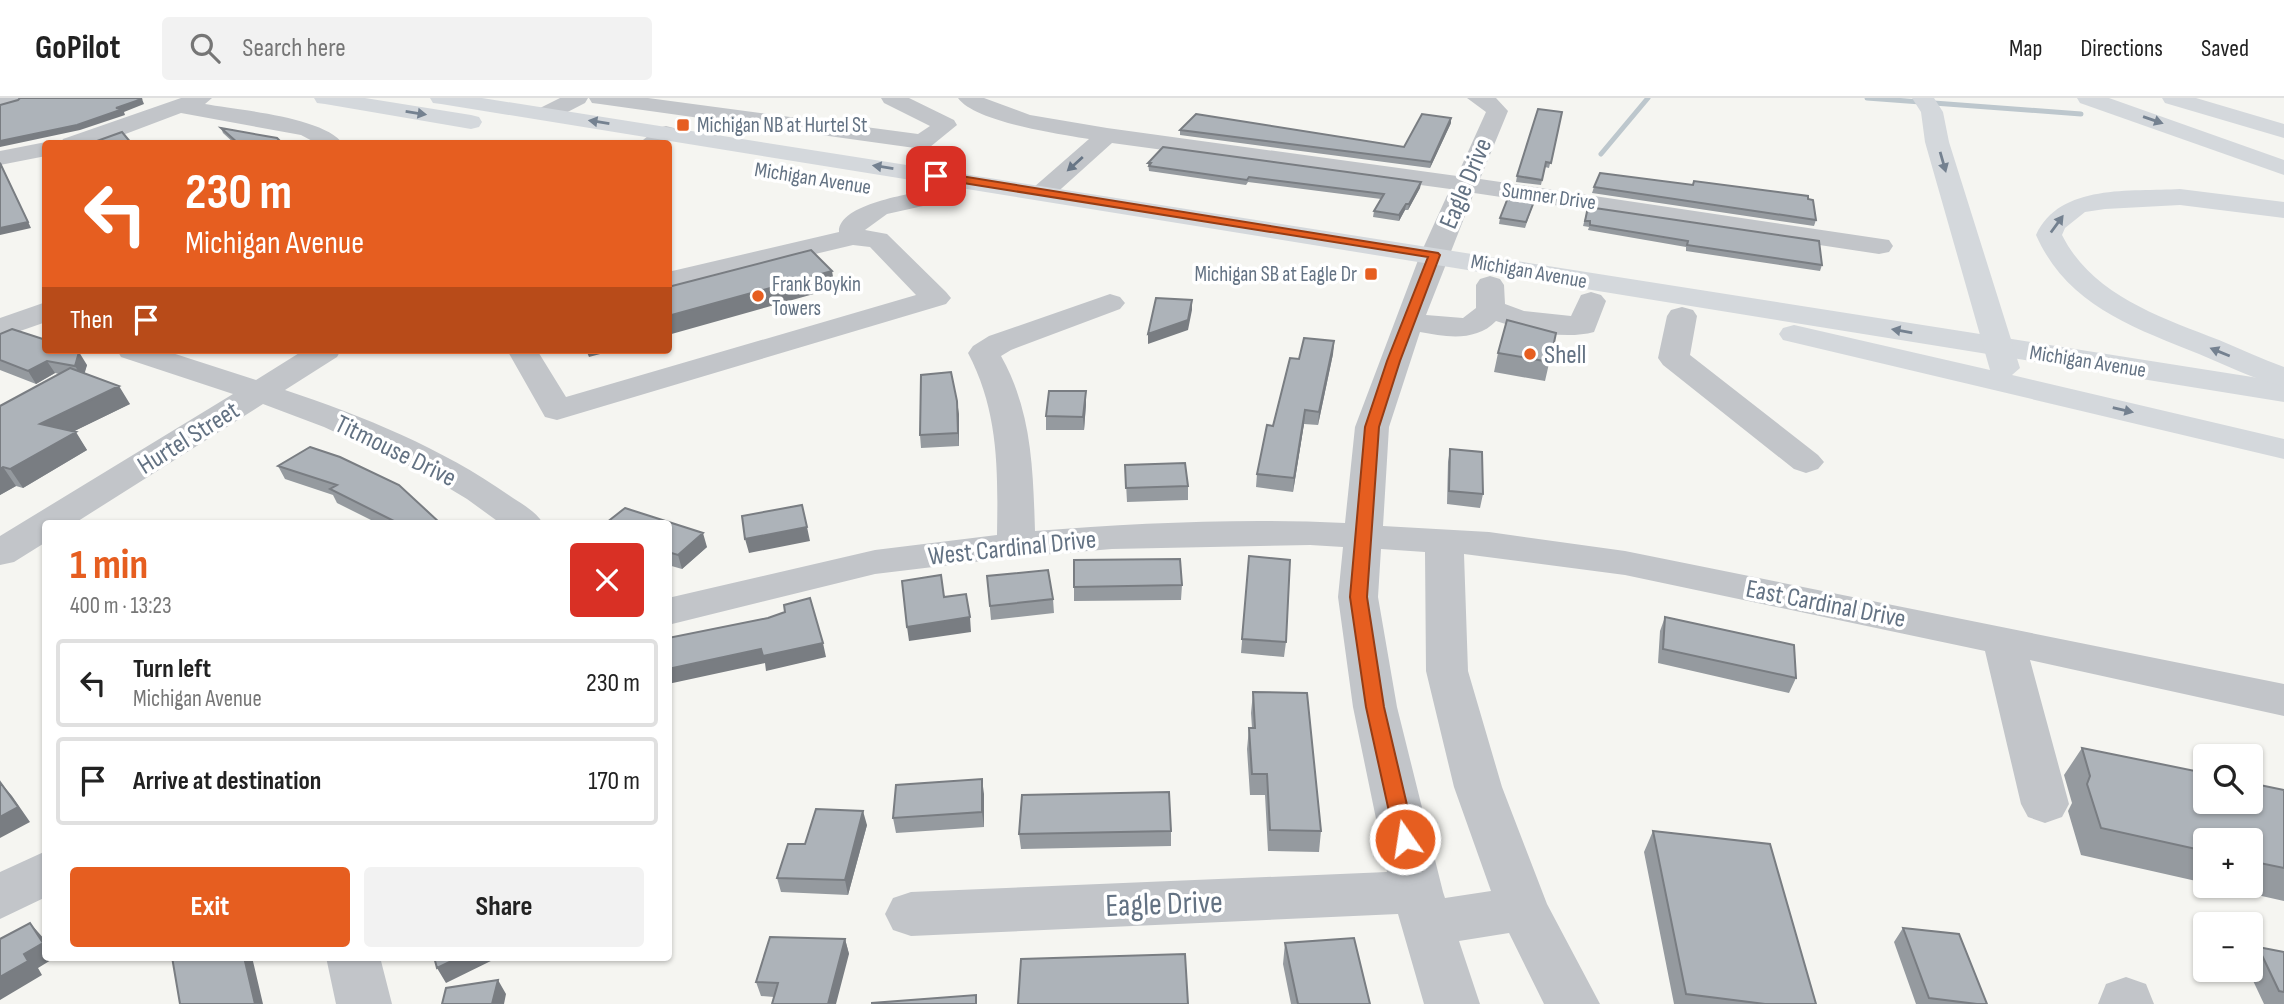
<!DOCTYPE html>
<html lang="en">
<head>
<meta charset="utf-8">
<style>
  :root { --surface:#fff; --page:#f2f2f2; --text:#222; --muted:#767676; --line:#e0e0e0; --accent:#e65e20 }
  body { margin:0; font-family:"Sofia Sans Condensed",sans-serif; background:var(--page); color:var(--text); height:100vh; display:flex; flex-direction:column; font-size:26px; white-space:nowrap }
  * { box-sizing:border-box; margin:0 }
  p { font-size:23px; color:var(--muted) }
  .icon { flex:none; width:38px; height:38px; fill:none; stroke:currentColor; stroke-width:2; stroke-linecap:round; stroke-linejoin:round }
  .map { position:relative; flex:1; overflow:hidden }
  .sheet { position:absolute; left:42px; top:422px; width:630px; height:441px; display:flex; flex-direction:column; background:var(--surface); border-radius:7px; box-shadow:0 2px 5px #0004 }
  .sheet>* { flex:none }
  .top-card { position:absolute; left:42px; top:42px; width:630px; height:214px; border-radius:7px; box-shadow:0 2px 5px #0004; background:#e65e20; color:#fff; overflow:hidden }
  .tools { position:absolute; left:2193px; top:646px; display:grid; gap:14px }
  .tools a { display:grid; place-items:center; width:70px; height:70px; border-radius:7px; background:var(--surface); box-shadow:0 2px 5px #0004; font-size:35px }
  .pin { position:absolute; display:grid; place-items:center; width:60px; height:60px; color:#fff; margin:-30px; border-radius:14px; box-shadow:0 4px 10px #0006 }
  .me { position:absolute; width:77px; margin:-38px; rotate:347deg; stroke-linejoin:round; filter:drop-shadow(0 0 5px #0008) }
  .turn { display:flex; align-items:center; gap:24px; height:147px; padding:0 28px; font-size:32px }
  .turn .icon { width:91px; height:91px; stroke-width:2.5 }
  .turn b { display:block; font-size:49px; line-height:60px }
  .then { display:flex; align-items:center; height:66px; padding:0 28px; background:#0003; gap:14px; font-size:26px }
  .round { display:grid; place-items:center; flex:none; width:74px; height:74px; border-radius:7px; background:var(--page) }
  .headline { display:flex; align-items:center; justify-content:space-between; height:119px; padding:0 28px }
  h1 { font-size:42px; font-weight:700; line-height:52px; color:var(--accent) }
  .action { display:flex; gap:14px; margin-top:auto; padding:14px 28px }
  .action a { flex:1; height:80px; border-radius:7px; background:var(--accent); color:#fff; font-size:28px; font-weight:700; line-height:80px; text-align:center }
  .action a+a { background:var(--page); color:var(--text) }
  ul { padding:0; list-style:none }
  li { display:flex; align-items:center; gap:21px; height:88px; margin:0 14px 10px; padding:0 14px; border:4px solid var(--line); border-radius:7px }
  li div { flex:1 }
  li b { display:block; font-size:26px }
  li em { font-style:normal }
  header { display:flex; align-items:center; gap:42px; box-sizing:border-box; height:98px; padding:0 35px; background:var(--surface); border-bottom:2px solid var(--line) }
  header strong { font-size:33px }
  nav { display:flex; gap:38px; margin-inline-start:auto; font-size:24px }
  .search { width:490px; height:63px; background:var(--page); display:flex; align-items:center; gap:18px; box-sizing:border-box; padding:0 24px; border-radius:7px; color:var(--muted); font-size:26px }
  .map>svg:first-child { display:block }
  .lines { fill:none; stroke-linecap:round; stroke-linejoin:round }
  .stream { stroke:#bdc7cd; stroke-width:5 }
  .minor { fill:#c2c5c9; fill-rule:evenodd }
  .major { fill:#d4d8dc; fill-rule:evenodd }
  .highway { fill:#d4d8dc; fill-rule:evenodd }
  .wall { fill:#959a9f }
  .shaded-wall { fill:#797d82 }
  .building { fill:#adb3b9; stroke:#797d82; stroke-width:2 }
  .oneway { fill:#748190 }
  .oneway2 { fill:#687686 }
  .route { fill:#e65e20; stroke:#963d15; stroke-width:2 }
  .poi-dot { fill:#e65e20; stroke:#fff; stroke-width:2.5 }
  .labels { text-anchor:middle; stroke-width:7; stroke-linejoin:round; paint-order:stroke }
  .far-poi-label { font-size:21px; fill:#637283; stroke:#fff; text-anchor:start }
  .far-street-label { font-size:21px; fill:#637283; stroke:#fff }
  .street-label { font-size:26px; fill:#637283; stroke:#fff }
  .poi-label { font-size:26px; fill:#637283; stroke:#fff; text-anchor:start }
  .near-street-label { font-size:32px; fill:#637283; stroke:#fff }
</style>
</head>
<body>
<header>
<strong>GoPilot</strong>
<div class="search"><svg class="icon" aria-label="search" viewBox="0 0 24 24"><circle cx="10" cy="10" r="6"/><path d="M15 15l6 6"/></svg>Search here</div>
<nav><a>Map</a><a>Directions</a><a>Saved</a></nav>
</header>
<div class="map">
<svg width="2284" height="906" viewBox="0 0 2284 906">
  <rect width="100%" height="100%" fill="#f5f5f1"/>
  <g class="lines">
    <path class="stream" d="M1867,0L2081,16
      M1601,56L1648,0"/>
    <path class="minor" d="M0,0H23L20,5L0,11Z
      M181,0H212L205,6C238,12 325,19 343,46H318L301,37L181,15L99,46H60L63,41Z
      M560,0H588L585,5L554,21H538L535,16L538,11Z
      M589,0H648L918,36L930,28L884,5L881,0H909L954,22L957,27L930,49L922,51L600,6L592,5Z
      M958,0H984L1030,17L1107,30L1457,78L1486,14L1467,0H1496L1508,13L1480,81L1889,142L1893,148L1889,154L1879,156L1474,95L1426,217L1463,220L1476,210V187L1480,181L1490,178L1500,181L1504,187L1505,206L1524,213L1571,218L1581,197L1591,194L1601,197L1606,203L1594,234C1564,242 1525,233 1496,223C1476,244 1446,239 1420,234L1389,329L1383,428L1489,434L1625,453L2284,586V618L2030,562L2069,706L2062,719L2045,725L2028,719L2021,706L1985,553L1625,477L1464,456L1468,573L1502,689L1547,806L1600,906H1544L1509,835L1459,843L1480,906H1424L1398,816L911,838L893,832L885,816L893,800L911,794L1387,774L1353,609L1338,499L1343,449L1310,447L1112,451L1016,459L875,476L668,527V500L875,452L997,437C998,373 999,314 968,255L973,248L989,238L1110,196L1120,199L1125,205L1120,211L1011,252L1001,258C1032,313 1033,371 1035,433C1137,425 1243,420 1345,425L1355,329L1420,157L1450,91L1112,45L1052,99L1043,102L1034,99L1030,94L1034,89L1089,41C1059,36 975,24 958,0ZM1381,451L1425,454L1426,573L1454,689L1491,793L1445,800L1443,794L1397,609L1378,499Z
      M666,28L674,30L677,35L665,46H638L658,30Z
      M46,44L52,46H46V58L0,67V53Z
      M932,91L941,94L945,99L941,104L887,116L865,132L887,136L946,194L951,200L946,206L557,322L545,319L507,252H537L566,299L916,197L870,149L853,147L668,191V174L839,134C838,106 911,96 932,91Z
      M46,204V224L0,240V220Z
      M1682,209L1693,212L1697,218L1690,257L1818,357L1824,364L1818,371L1806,375L1794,371L1663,267L1658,260L1667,218L1671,212Z
      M117,252H163L256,282L304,252H341L337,259L285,292C363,318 442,350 510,398C522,406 535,413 543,425H500L467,401L422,374L324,329L263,306L75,425H46V444L14,464L0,467V438L233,296L121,259Z
      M46,753V799L0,821V774Z
      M326,859H380L392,906H336Z
      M2126,879L2146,886L2154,906H2098L2106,886Z"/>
    <path class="major" d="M314,0H365L471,17L479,19L482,24L479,29L471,31L325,6L317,5Z
      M430,0H482L2284,284V304L441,6L433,5Z"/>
    <path class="highway" d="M1912,0H1934L1943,14L1949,44L2020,270L2012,277L2284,341V361L1783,242L1779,236L1783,230L1794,227L1990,272L1925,44L1921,14Z
      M2077,0H2109L2284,62V77L2080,5Z
      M2162,0H2196L2284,26V40L2165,5Z
      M2180,91L2284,104V120L2180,107L2105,111L2085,114L2065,130L2062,137C2092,197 2160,219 2219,242C2241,251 2262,261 2284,269V289C2254,281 2227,268 2199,256C2132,229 2067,207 2036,137C2060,85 2131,94 2180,91Z"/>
  </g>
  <path class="wall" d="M1562,14L1549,70L1545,69L1541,87L1516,84L1517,78Z
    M1451,25L1430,70L1180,37V32L1404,49Z
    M221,30L283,46H235L223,35Z
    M1148,65L1421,84L1420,90L1408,112H1405L1399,123L1373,119L1374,113L1381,101L1248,84L1246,87L1149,73Z
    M1694,83L1816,122L1814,128L1592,95L1594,89L1693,87Z
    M1535,101L1525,130L1499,126L1500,120Z
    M1588,109L1822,167L1820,173L1686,153V149L1588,132L1589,129L1583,128Z
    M1556,235L1545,283L1494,274L1498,255Z
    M0,236L87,267L84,275L130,306L74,333L87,352L23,390L16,388L0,397V308L59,276L55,275L36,286L0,272Z
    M1334,243L1333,256L1318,327L1304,326L1293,394L1256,389L1257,376L1273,328L1299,261Z
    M1086,306L1084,332H1046V318Z
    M959,316V348L921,350L920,337Z
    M310,349L440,425H377L337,405L333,397L285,381L278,368Z
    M1450,351L1483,396L1480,410L1447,406L1448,364Z
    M1125,367L1188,388V402L1127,404Z
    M668,425L707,449L682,471L668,467Z
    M1249,458L1286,544L1284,559L1241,555Z
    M987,478L1053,501L1054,515L991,522Z
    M1182,487L1181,502L1074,503V489Z
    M1665,519L1796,580L1789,595L1658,565L1660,533Z
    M1253,594L1321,733L1319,754L1268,753L1265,697H1250L1247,651L1249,630H1252L1251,615Z
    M2082,650L2284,692V803L2217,788H2250V742H2205V785L2081,757L2068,713L2072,705L2064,677Z
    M984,696V729L896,735L893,720Z
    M867,727L848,797L781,794L777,780L805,746Z
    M1171,733V748L1021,751L1019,736Z
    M1653,733L1816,906H1674L1644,754Z
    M1903,830L1987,906H1916L1894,844Z
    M845,841L849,856L774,899L761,898L756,884Z
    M1285,845L1370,906H1291L1283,866Z
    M2258,849L2284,854V906H2264L2248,872H2250V857Z"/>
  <path class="shaded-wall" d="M142,1L144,6L124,14L125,17L80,32L0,49V43L116,10Z
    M1451,20V25L1430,70L1431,64Z
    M0,64L31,130L0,137Z
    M1421,84L1420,90L1408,112L1409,106Z
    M1406,106L1405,112L1399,123V117Z
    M832,173L835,190L668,237V218Z
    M1192,202V212L1188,232L1148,246V236Z
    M1334,243L1333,256L1318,327L1319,314Z
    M586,252H615L589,259Z
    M79,254L87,267L83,281L75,268Z
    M47,263L55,275L36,286L28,273Z
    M119,288L130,306L52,344L40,326Z
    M1086,293V306L1084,332L1083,319Z
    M957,303L959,316V348L958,335Z
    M1305,312L1304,326L1293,394L1294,380Z
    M76,334L87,352L23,390L10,371Z
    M3,369L16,388L0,397V371Z
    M807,429L810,443L749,455L745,441Z
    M703,435L707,449L682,471L678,457Z
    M970,519L971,534L909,543L907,529Z
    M823,545L826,559L766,573L765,565L668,586V571L761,551Z
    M982,681L984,696V729L982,714Z
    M0,684L12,698L30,724L0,740Z
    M863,713L867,727L848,797L845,782Z
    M30,825L46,843V859H56L38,870L42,877L0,902V879L24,856Z
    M845,841L849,856L836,906H828Z
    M244,859H252L263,906H255Z
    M460,859H499L446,885L437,870Z
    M498,882L506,896L504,906H492Z"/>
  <path class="building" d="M20,0H136L142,1L116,10L123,11L77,27L0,43V7L18,2Z
    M1538,11L1562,14L1551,65L1546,64L1542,82L1517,78Z
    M1196,16L1404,49L1422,16L1451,20L1431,64L1180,32Z
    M221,30L277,40L283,46H239Z
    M122,34L132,46H86L85,43H97Z
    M1163,49L1421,84L1409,106H1406L1399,117L1374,113L1384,96L1249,79L1247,82L1149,68L1151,65H1148Z
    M0,65L28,124L0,130Z
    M1600,75L1693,87L1694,83L1808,98V101L1813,102L1816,122L1594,89Z
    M1509,97L1535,101L1526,124L1500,120Z
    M1588,109L1819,143L1822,167L1687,147L1688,143L1590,127V123H1585Z
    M811,152L832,173L668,218V189Z
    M1156,200L1192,202L1188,222L1148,236Z
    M1507,222L1556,235L1550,264L1498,255Z
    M12,231L46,242V252H73L79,254L75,268L47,263L28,273L0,262V236Z
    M1304,240L1334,243L1319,314L1305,312L1294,380L1257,376L1267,327L1273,328L1290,260L1299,261Z
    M70,270L119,288L40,326L76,334L10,371L3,369L0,371V308Z
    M951,274L957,303L958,335L920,337L921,277Z
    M1049,293H1086L1083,319L1046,318Z
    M310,349L340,359L399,387L440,425H390L394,423L330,391L337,387L278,368Z
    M1450,351L1482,354L1483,396L1449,393Z
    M1185,365L1188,388L1126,390L1125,367Z
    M802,407L807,429L745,441L742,418Z
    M625,410L703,435L678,457L668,454V425H606Z
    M1249,458L1290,462L1286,544L1242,541Z
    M1180,461L1182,487L1074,489V462Z
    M1048,472L1053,501L990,508L987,478Z
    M941,477L944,499L966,496L970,519L907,529L902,483Z
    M810,500L823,545L763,558L761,551L668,571V540L768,520L785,514L784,507Z
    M1665,519L1794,547L1796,580L1663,551Z
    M1253,594L1307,595L1321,733L1270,732L1267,676H1252L1249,630H1255Z
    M2082,650L2205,675V704H2250V685L2284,692V770L2250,763V742H2205V753L2101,730L2087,686L2090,678Z
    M982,681V714L893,720L896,687Z
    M0,684L18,709L0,719Z
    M1169,694L1171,733L1019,736L1022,697Z
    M816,711L863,713L845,782L777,780L788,746H805Z
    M1653,733L1770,746L1816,906H1765L1686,896Z
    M30,825L43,845L24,856L28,863L0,879V841Z
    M1903,830L1959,836L1987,906H1977L1929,900Z
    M770,839L845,841L828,906H772L778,885L756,884Z
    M1354,840L1370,906H1298L1285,845Z
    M2258,849L2284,854V894L2279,893Z
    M1185,856L1188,906H1018L1021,861Z
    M172,859H244L255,906H180Z
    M434,859H460L437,870Z
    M498,882L492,906H442L446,890Z
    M976,897V906H872V905Z"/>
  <defs><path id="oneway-solid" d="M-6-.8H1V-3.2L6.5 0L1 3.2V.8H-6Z" transform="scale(1.75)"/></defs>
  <g class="oneway">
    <use href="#oneway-solid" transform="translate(416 15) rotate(9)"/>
    <use href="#oneway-solid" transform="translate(2153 22) rotate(19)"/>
    <use href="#oneway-solid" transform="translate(599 24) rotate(-171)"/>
    <use href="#oneway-solid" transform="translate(1943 64) rotate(74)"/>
    <use href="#oneway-solid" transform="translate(883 69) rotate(-171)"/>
    <use href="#oneway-solid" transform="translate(2057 126) rotate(-54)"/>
    <use href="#oneway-solid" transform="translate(1902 233) rotate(-170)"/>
    <use href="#oneway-solid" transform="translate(2220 254) rotate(-158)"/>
    <use href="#oneway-solid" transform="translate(2123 312) rotate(13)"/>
  </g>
  <use class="oneway2" href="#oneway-solid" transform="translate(1075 66) rotate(138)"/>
  <path class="route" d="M936,74L1438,155L1440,157L1400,263L1379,329L1367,499L1384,609L1415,741L1412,747L1405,749L1398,747L1395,741L1366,609L1350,499L1365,329L1387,263L1428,159L932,80L930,78Z"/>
  <g class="poi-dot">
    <rect x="676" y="20" width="14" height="14" rx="3.5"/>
    <rect x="1364" y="169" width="14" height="14" rx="3.5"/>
    <circle cx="758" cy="198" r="7"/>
    <circle cx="1530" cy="256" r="7"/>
  </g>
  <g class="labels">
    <g class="far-poi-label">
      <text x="697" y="34">Michigan NB at Hurtel St</text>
      <text x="1357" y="183" text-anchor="end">Michigan SB at Eagle Dr</text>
      <text x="772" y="193">Frank Boykin<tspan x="772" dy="24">Towers</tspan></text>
    </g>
    <g class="far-street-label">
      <text transform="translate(813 80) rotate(9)" y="7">Michigan Avenue</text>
      <text transform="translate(1549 98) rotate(8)" y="7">Sumner Drive</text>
      <text transform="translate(1529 173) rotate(10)" y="7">Michigan Avenue</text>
      <text transform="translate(2088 263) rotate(9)" y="7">Michigan Avenue</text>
    </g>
    <g class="street-label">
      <text transform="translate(1465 85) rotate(-67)" y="9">Eagle Drive</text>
      <text transform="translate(188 339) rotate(-32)" y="9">Hurtel Street</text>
      <text transform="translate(396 352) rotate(26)" y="9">Titmouse Drive</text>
      <text transform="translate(1012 449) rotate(-6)" y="9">West Cardinal Drive</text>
      <text transform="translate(1826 505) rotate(11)" y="9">East Cardinal Drive</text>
    </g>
    <g class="poi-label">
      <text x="1544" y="265">Shell</text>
    </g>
    <g class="near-street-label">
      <text transform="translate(1164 805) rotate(-2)" y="11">Eagle Drive</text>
    </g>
  </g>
</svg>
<div class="tools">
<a><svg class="icon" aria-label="search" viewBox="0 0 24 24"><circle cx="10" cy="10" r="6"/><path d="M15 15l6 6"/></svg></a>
<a>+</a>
<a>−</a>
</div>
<div class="pin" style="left:936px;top:78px;background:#d93025"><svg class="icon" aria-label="arrive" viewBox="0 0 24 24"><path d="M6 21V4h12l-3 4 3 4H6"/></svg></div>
<svg class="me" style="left:1405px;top:741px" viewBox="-20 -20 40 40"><circle r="17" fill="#e65e20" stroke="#fff" stroke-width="3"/><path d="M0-11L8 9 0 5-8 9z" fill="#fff"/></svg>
<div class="top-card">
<div class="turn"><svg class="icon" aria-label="left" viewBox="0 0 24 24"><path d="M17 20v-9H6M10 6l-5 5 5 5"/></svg><div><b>230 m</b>Michigan Avenue</div></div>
<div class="then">Then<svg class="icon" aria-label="arrive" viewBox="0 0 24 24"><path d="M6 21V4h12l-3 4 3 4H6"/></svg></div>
</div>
<section class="sheet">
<div class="headline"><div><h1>1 min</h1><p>400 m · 13:23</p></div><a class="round" style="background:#d93025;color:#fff"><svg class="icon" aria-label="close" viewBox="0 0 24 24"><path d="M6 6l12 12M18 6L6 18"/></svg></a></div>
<ul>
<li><svg class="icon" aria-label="left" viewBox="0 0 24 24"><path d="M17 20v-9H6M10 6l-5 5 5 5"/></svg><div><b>Turn left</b><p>Michigan Avenue</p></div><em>230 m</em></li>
<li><svg class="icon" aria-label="arrive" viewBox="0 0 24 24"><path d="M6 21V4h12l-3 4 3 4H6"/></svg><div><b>Arrive at destination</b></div><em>170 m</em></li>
</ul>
<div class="action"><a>Exit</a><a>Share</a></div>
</section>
</div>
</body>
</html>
